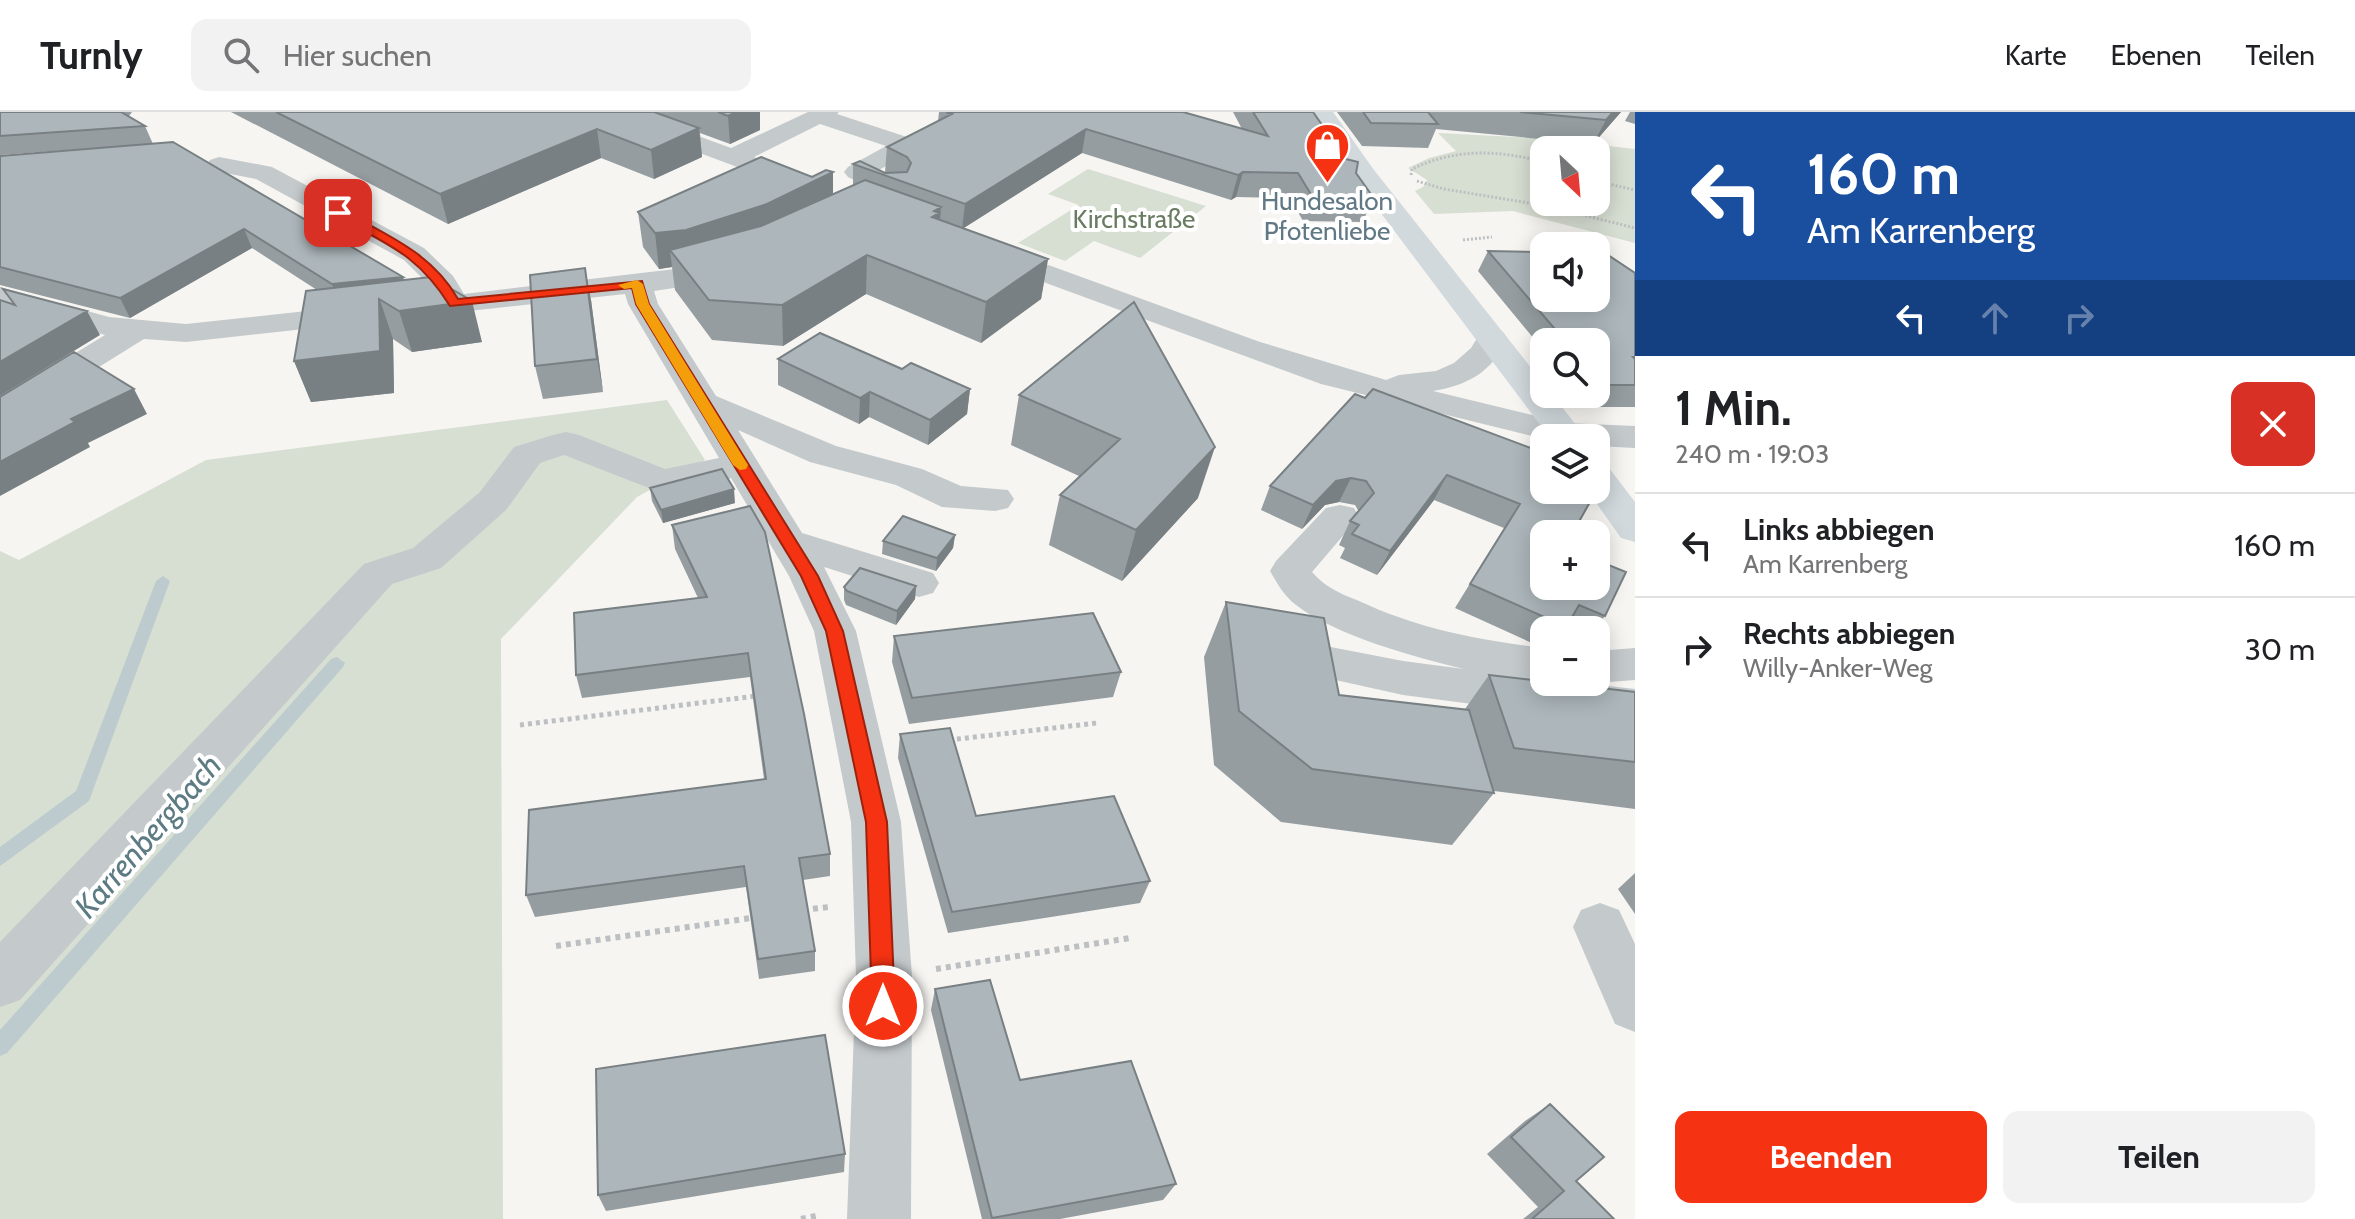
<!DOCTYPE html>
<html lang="de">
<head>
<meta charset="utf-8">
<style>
  :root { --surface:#fff; --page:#f2f2f2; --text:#202124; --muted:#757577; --line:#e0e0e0; --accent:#f53312 }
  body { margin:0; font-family:Cabin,sans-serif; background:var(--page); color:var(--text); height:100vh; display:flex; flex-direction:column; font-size:30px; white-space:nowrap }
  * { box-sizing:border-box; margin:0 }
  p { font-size:26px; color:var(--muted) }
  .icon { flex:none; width:44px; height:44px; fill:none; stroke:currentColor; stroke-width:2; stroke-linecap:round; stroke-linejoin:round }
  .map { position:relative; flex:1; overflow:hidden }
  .drawer { display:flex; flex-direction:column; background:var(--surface); width:720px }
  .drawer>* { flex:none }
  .top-card { background:#1a4fa0; color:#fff; overflow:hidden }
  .needle { width:52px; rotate:154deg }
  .fabs { position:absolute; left:1530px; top:24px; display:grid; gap:16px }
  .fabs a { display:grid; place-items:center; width:80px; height:80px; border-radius:16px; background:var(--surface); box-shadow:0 4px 20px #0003; font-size:40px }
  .pin { position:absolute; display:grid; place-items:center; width:68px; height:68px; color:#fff; margin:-34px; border-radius:16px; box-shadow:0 4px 12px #0006 }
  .me { position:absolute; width:88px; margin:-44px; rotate:0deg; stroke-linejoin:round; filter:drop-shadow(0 0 6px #0008) }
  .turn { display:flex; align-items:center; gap:28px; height:168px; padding:0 40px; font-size:36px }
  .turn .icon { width:104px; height:104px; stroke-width:2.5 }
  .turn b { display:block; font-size:56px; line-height:68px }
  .lanes { display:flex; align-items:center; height:76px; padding:0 40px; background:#0003; justify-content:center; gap:40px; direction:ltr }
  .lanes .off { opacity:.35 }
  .round { display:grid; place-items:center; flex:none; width:84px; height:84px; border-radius:16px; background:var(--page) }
  .summary { display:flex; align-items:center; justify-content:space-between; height:136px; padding:0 40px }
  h1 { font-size:48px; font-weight:800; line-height:60px }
  .cta { display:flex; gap:16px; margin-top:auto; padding:16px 40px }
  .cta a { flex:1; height:92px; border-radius:16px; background:var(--accent); color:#fff; font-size:32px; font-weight:800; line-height:92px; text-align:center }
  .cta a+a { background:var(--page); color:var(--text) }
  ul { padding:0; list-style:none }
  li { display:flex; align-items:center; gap:24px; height:104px; padding:0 40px; border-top:2px solid var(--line) }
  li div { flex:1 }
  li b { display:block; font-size:30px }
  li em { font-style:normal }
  header { display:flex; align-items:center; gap:48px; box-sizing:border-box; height:112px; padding:0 40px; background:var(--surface); border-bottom:2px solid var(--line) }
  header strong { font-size:38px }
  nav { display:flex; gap:44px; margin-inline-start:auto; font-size:28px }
  .search { width:560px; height:72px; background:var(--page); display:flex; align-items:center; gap:20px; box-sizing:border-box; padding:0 28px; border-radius:16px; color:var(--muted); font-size:30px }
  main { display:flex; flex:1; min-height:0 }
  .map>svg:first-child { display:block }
  .green { fill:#d7ded2; fill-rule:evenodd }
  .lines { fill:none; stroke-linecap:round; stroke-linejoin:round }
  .stream { fill:#bdcbcf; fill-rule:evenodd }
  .path-far2 { stroke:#bdc0c2; stroke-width:3; stroke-dasharray:2 2; stroke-linecap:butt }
  .path-far1 { stroke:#bdc0c2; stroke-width:5; stroke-dasharray:4 4; stroke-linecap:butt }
  .path { stroke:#bdc0c2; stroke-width:6; stroke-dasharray:5 5; stroke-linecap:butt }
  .minor { fill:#c4c9cb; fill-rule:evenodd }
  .major { fill:#d2d9dd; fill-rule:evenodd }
  .wall { fill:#959da1 }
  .shaded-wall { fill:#798083 }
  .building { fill:#adb7bb; stroke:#798083; stroke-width:2 }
  .route { fill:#f53312; stroke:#9f210c; stroke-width:2 }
  .slow { fill:#f59e0b }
  .labels { text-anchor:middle; stroke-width:8; stroke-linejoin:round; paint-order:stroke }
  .far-poi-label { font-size:26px; fill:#617885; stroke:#fff }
  .far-park-label { font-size:26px; fill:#697c61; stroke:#fff }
  .water-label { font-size:32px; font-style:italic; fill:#5d7b83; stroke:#fff }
</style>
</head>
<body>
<header>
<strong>Turnly</strong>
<div class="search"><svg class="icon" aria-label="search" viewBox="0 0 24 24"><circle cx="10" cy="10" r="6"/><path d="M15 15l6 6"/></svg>Hier suchen</div>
<nav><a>Karte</a><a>Ebenen</a><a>Teilen</a></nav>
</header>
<main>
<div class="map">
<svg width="1635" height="1107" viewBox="0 0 1635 1107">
  <rect width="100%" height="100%" fill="#f6f5f1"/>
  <path class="green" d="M1438,21L1537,26L1635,37V131L1513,99L1434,102L1415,79L1423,75L1427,68L1408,56L1429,46L1456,39ZM1544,38H1596V90H1544Z
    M1088,57L1206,94L1140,146L1094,129L1065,149L1018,131L1079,93L1048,82Z
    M667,288L705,348L637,385L501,527L503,1107H0V439L19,448L206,348Z"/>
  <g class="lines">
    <path class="stream" d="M163,464L170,469L89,689L0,754V735L76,679L156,469Z
      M337,545L345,551L343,555L7,941L0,944V918L331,547Z"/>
    <path class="path-far2" d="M1411,63L1412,57C1456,36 1498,38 1544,50
      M1417,69L1444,77L1547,94L1635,116
      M1596,69L1635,78
      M1463,128L1492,125"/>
    <path class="path-far1" d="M520,613L756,584
      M949,628L1097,611"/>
    <path class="path" d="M803,798L829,795
      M556,834L758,805
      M936,857L1130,826
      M801,1107L820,1103"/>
    <path class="minor" d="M599,0H633L731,36L808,0H839L837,2L916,28L919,33L916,38L877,59L903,71L907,77L903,83H885L848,65L844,60L848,55L886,34L820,12L754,45L813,66L817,72L813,78L804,80L603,5Z
      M219,45L272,55L424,136L453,164L464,182L692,155L733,144L743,147L748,153L743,159L694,173L654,179L658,192L716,284L836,334L922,357L961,374L1008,378L1014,387L1008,396L995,399L942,395L896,373L810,350L738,318L802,421L933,461L939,471L933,481L919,485L824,455L856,519L901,710L912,865L911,1107H847L856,865L851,710L814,519L789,464L731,366L662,381L564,343L540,351L506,398L441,456L392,472L20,888L0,895V830L364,452L413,436L480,380L514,335L553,323L566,320L579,323L665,357L719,346L628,192L625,182L186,230L144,227L12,309L0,312V287L105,223L0,193V175L109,205L186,212L435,185L430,174L404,148L256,67L210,58L206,53L210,48Z
      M988,131L1260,230L1386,268L1399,263L1436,259L1454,251L1471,236L1481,220L1492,217L1503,220L1508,227C1491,260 1469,273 1433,279L1565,311L1635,314V336L1596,334V326L1544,327L1321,272L978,146L974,140L978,134Z
      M1340,393L1354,396L1359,405L1312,460C1325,475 1341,482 1359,489C1419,517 1478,528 1544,536V570H1573L1635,577V613L1403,583L1259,551L1252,540L1259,529L1274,524L1403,549L1464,557C1417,546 1334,523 1296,493C1284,484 1277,471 1270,459L1276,449L1326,396Z
      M1635,536V568L1596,571L1591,570H1596V539Z
      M1600,791L1619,798L1635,832V920L1615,912L1573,815L1581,798Z"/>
    <path class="major" d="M1309,0H1333L1374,58L1544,272V282H1552L1586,326H1550L1356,68Z
      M1596,352L1609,356L1635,390V430L1621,426L1587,378H1596Z"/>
  </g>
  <path class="wall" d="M0,0H132L129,4L145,14L153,32L403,165L404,168L482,230L412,240L393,227L394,281L311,290L294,249L317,178L252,136L130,206L0,173V44L150,32L0,43Z
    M231,0H760V18L730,32L700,21L702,45L654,67L601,46L448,112Z
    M939,0H1183L1242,17L1233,0H1313L1373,85L1363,110L1303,109L1290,86L1236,85L1231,88L1082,41L964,116L1048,147L1041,187L981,231L866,182L783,234L712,228L675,178L672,155L659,157L643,135L638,100L833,83L853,74V52L888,61L885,60L887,35L938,9Z
    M1337,0H1621L1593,32L1436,17L1428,36L1362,34Z
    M1630,0H1635V12L1625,9Z
    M1488,139L1635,161V295H1590L1579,282H1596V230H1544V239L1478,159Z
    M591,188L603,280L543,287L535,254Z
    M1134,190L1198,386L1122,469L1049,433L1060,383L1079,364L1011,333L1019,283Z
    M778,247L902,257L970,277L967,302L928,333L869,305L859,312L778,273Z
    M1355,282L1537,356L1544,422L1605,504L1594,518H1544V533L1534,532L1455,496L1504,416L1434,388L1377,463L1340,446L1345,436L1339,433L1350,409L1359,400L1355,393L1339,390L1325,393L1302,417L1261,398L1270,374Z
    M650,376L735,391L663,411L652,389Z
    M750,394L830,742V764L803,768L815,839V859L759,867L746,775L535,805L526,783L764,667L750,565L582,586L576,563L698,486L675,437L672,413Z
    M955,423L953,436L936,459L882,442L883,429Z
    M916,474L915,487L896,513L846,493L844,488V475Z
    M1226,490L1339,583L1465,597L1489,563L1635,580V697L1494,679V681L1452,733L1281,710L1214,653L1204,545Z
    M894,524L1121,560L1113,585L909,612L892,550Z
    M900,622L976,704L1150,769L1140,791L948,821L898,646Z
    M1635,761V802L1618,777Z
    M935,877L1020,968L1176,1072L1163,1088L1060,1107H982L931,898Z
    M1550,992L1576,1069L1614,1107H1523L1538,1095L1487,1042L1525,1009Z
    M845,1042L844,1060L606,1099L598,1083Z"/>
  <path class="shaded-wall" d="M736,0H760V18L730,32L728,4Z
    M1613,0H1621L1593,32L1606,8Z
    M699,16L702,45L654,67L651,38Z
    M597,17L601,46L448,112L440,82Z
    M1086,17L1082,41L962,117L965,92Z
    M833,60V94L670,138L672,155L659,157L655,121Z
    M1243,60L1236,85L1231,88L1238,63Z
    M941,95L938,134L932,105L934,99Z
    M244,117L252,136L130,206L120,186Z
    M867,143L866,182L783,234L782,193Z
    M1048,147L1041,187L981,231L986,190Z
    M585,156L591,188L603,280L597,247Z
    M403,165L409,185L380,188L393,227L394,281L311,290L294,249L339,192L332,172Z
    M472,189L482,230L412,240L399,199Z
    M87,199L100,223L0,284V250Z
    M134,277L147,302L88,331L90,335L0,384V350L71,307Z
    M970,277L967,302L928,333L930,308Z
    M870,280L869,305L859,312L860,286Z
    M1215,335L1198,386L1122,469L1136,418Z
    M1447,363L1434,388L1377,463L1390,439Z
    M1351,366L1339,390L1325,393L1302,417L1313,393L1336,369Z
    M734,377L735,391L663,411L661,398Z
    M955,423L953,436L936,459L937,446Z
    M916,474L915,487L896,513L897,499Z"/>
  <path class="building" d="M0,0H121L145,14L0,24Z
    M276,0H654L699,16L651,38L597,17L440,82Z
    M718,0H736L728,4Z
    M946,0H1183L1268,24L1253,0H1313L1346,47L1358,50L1356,61L1373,85L1312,84L1298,61L1243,60L1238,63L1086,17L965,92L853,52L860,49L885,61L907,60L911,51L907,45L887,35L952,2Z
    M1363,0H1428L1438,12L1371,11Z
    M1520,0H1613L1606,8Z
    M173,30L403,165L332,172L244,117L120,186L0,155V44Z
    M761,45L812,65L826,58L833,60L767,92L686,118L655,121L638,100Z
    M865,68L941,95L934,99L939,101L932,105L1048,147L986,190L867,143L782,193L709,188L670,138L761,114Z
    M1488,139L1544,140V186H1596V141H1605L1635,161V245H1633L1635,247V273H1604L1596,264V230H1566Z
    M585,156L597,247L535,254L530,163Z
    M431,165L472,189L399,199L379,187L380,239L294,249L306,179Z
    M3,177L87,199L0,250V188L15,193Z
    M1134,190L1215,335L1136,418L1060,383L1120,327L1019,283Z
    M820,221L902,257L911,251L970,277L930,308L870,280L860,286L778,247Z
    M74,240L134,277L71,307L75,310L0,350V285Z
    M1373,277L1544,341V344L1537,356L1544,359V378H1575L1572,382L1590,390L1572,422H1544V474H1596V448L1626,460L1605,504L1579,493L1567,514L1562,509L1551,508L1470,472L1520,392L1447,363L1390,439L1352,422L1359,413L1350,409L1374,381L1366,369L1351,366L1336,369L1313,393L1270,374L1355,282L1365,286Z
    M722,357L734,377L661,398L650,376Z
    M750,394L765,420L804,602L830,742L799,746L815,839L758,847L744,754L526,783L529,698L766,667L748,541L576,563L574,501L707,485L672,413Z
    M903,404L955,423L937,446L883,429Z
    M860,456L916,474L897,499L847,479L844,475Z
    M1226,490L1324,506L1339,583L1469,598L1494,681L1312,657L1239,599Z
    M1093,501L1121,560L912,586L894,524Z
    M1489,563L1635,580V650L1514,636Z
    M950,616L976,704L1114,684L1150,769L952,800L900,622Z
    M990,868L1020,968L1131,949L1176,1072L992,1106L935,877Z
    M825,923L845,1042L598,1083L596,957Z
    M1550,992L1604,1045L1576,1069L1614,1107H1532L1564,1079L1511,1025Z"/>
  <path class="route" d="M334,98H342C387,123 432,141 458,187L642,169L649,192L818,464L843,519L887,710L895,894L892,902L883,905L875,902L872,894L866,710L826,519L801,464L636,192L632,176L450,194C417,141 386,132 334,103Z"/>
  <path class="slow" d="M637,168L643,172L649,192L748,353L746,357L740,358L733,353L636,192L632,176L624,177L618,173Z"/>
  <defs>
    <symbol id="shop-pin" viewBox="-11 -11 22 30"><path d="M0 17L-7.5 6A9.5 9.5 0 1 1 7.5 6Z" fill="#f53312" stroke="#fff"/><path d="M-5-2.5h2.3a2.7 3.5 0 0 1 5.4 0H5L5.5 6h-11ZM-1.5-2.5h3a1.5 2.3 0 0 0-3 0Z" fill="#fff"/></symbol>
  </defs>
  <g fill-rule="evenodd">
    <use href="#shop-pin" x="1302" y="8" width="51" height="69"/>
  </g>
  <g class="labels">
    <g class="far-poi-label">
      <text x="1327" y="98">Hundesalon<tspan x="1327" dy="30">Pfotenliebe</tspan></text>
    </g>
    <g class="far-park-label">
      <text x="1134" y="116">Kirchstraße</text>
    </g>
    <g class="water-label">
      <text transform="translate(148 724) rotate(-49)" y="11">Karrenbergbach</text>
    </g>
  </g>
</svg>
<div class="fabs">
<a><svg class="needle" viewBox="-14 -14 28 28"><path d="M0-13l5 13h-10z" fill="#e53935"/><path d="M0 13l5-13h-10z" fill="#757577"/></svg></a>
<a><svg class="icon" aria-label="sound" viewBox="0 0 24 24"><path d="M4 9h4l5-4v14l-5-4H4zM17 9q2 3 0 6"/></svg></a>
<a><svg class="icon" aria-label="search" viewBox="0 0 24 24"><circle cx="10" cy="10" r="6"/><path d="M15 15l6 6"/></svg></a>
<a><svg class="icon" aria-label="layers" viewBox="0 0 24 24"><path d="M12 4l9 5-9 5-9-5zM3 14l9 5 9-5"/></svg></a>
<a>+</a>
<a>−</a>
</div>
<div class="pin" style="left:338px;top:101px;background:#d93025"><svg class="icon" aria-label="arrive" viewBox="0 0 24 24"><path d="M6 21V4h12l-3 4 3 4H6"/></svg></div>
<svg class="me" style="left:883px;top:894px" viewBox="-20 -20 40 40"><circle r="17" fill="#f53312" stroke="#fff" stroke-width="3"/><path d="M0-11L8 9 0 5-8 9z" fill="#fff"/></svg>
</div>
<section class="drawer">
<div class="top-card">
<div class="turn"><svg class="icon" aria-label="left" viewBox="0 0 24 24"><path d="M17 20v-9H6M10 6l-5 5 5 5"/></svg><div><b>160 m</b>Am Karrenberg</div></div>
<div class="lanes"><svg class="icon" aria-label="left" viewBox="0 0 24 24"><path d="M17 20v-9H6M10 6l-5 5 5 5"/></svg><svg class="icon off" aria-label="ahead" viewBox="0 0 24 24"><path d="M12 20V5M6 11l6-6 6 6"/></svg><svg class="icon off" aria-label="right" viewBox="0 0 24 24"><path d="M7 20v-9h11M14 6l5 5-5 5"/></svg></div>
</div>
<div class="summary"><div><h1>1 Min.</h1><p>240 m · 19:03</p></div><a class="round" style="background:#d93025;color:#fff"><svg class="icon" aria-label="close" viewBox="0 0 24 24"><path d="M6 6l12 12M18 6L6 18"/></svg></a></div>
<ul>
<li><svg class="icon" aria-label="left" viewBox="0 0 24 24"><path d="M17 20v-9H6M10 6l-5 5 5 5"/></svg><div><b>Links abbiegen</b><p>Am Karrenberg</p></div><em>160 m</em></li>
<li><svg class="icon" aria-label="right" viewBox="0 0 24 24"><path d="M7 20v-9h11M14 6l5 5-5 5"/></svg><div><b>Rechts abbiegen</b><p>Willy-Anker-Weg</p></div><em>30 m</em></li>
</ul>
<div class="cta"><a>Beenden</a><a>Teilen</a></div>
</section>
</main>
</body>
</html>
